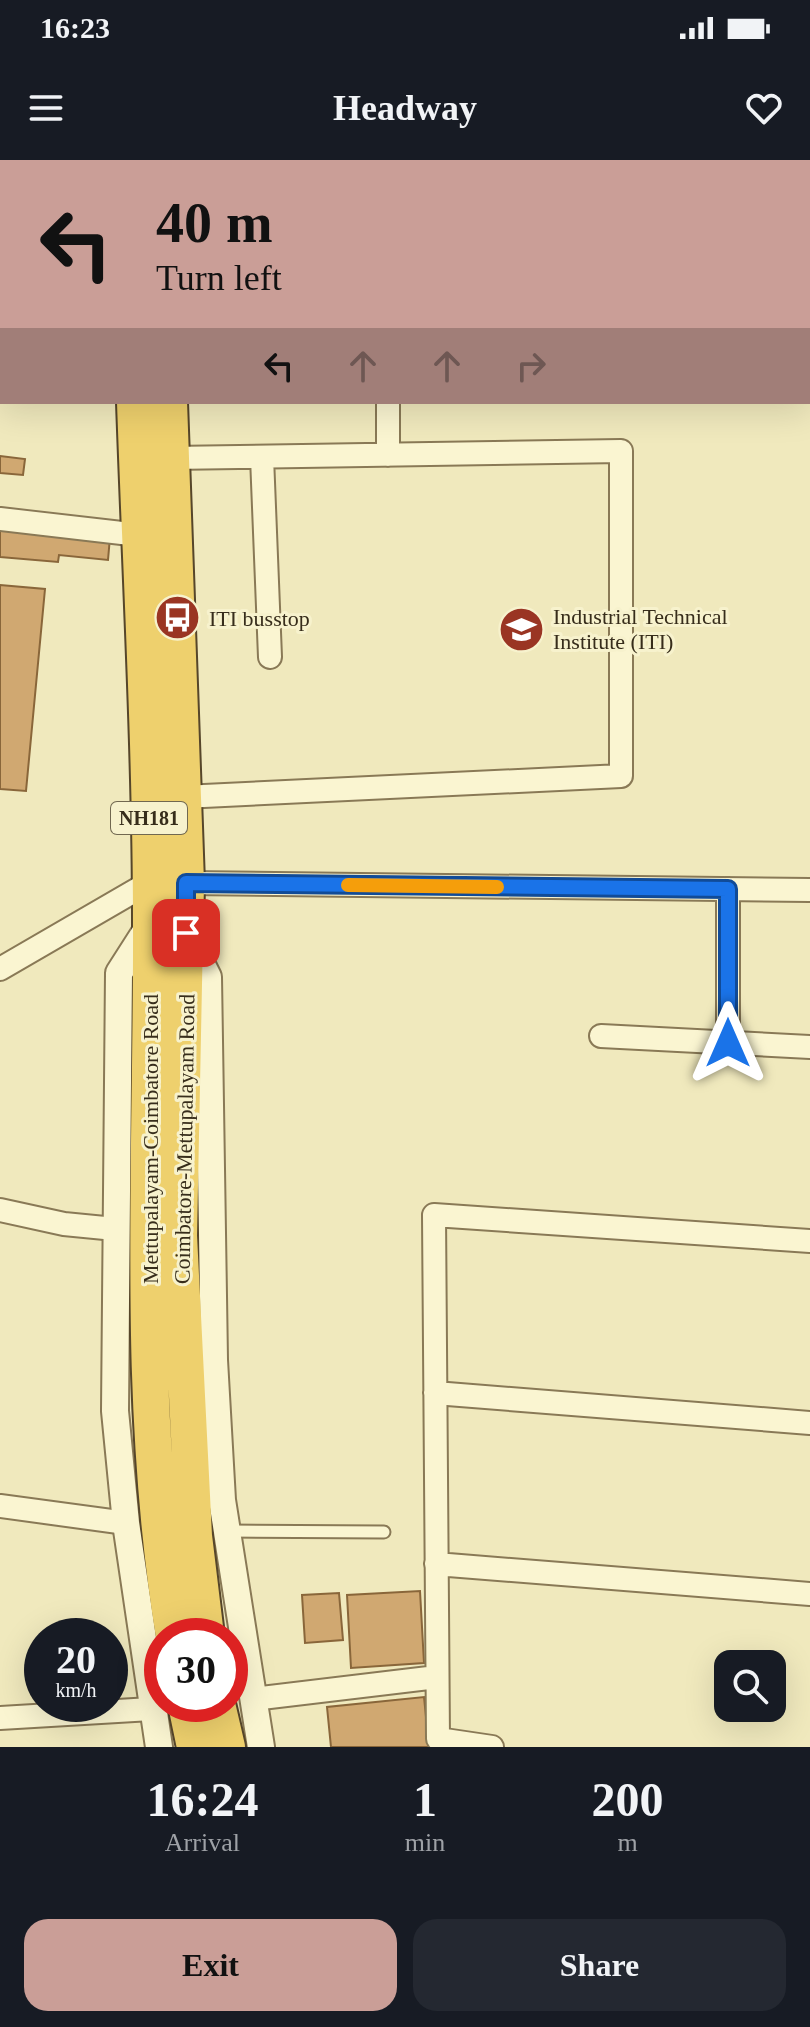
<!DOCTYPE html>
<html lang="en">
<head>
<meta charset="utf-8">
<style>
  :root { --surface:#171b24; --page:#242831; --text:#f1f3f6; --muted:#9ea1a6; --accent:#ca9e97 }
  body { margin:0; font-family:Georgia,serif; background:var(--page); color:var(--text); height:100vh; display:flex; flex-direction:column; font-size:30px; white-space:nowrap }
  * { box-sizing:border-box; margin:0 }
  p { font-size:26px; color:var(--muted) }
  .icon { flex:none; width:44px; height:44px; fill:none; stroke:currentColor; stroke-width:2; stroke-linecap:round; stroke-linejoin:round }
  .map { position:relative; height:1587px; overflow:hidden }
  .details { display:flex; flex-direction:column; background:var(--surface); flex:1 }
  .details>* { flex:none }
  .banner { position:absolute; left:0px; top:0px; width:810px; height:244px; box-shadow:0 8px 32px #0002; background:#ca9e97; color:#111; overflow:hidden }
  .controls { position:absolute; left:714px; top:1490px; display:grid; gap:16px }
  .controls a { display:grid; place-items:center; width:72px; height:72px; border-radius:16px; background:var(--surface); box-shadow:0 8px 32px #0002; font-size:40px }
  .speed { position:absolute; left:24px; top:1458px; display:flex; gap:16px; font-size:40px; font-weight:700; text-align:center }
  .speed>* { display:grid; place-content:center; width:104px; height:104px; border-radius:50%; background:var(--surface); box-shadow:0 8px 32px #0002; line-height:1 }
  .speed small { font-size:20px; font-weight:400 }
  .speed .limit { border:12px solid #d22; background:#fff; color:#111 }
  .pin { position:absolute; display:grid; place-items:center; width:68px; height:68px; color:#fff; margin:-34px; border-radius:16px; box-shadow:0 4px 12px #0006 }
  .me { position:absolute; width:88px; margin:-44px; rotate:0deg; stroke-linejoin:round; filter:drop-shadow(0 0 6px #0008) }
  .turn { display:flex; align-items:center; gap:28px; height:168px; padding:0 24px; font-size:36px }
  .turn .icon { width:104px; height:104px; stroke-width:2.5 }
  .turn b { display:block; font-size:56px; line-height:68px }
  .lanes { display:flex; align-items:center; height:76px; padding:0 24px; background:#0003; justify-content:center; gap:40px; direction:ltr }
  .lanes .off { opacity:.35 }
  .eta { display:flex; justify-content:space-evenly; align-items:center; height:136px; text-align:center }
  .eta b { font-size:48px; font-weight:600; line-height:56px }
  .cta { display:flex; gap:16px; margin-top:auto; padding:16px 24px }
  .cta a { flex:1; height:92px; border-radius:24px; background:var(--accent); color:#111; font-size:32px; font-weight:600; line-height:92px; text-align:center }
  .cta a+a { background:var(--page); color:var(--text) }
  .status { display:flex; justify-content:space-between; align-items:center; height:56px; padding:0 40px; background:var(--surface); direction:ltr }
  .status svg { height:22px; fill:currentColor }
  header { display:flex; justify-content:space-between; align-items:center; height:104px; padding:0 24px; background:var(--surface); font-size:36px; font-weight:600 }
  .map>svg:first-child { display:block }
  .building { fill:#d0a871; stroke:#89663a; stroke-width:2 }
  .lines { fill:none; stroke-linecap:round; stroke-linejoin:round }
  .service-casing { stroke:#897956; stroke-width:15 }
  .minor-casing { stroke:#897956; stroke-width:26 }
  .tertiary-casing { stroke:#897956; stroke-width:30 }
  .trunk-casing { stroke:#56462a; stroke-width:40 }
  .service { stroke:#faf5d1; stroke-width:11 }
  .minor { stroke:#faf5d1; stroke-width:22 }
  .tertiary { stroke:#faf5d1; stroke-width:26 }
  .trunk { stroke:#eed06d; stroke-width:36 }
  .route-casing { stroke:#114b97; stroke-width:20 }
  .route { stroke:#1a73e8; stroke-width:14 }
  .slow { stroke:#f59e0b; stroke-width:14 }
  .labels { text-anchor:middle; stroke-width:6; stroke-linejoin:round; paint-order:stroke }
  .shield { fill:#f7f2cd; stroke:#716850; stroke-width:2 }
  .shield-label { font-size:20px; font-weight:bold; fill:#372d1b }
  .poi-label { font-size:22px; fill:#372d1b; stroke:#f7f2cd; text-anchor:start }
  .street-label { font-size:22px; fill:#372d1b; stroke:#f7f2cd }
</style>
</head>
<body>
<div class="status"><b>16:23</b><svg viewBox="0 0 49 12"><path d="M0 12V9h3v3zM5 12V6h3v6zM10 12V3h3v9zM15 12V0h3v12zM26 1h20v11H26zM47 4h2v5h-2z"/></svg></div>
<header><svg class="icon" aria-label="menu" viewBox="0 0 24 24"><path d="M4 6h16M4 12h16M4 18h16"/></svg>Headway<svg class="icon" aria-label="heart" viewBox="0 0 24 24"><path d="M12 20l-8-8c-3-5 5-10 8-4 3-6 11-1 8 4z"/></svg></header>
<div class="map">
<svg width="810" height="1587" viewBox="0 0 810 1587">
  <rect width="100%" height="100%" fill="#f0e9bd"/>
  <path class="building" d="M0,296L25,299L23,315L0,313Z
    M0,366L110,377L108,400L59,395L58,402L0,397Z
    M0,425L45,429L26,631L0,629Z
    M420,1431L424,1503L351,1508L347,1435Z
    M339,1433L343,1480L305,1483L302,1435Z
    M424,1537L429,1587H331L327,1547Z"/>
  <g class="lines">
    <defs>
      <path id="service" d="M228,1371L384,1372"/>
      <path id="minor" d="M808,56H810
        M388,295V242
        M262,297L270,497
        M171,298L621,291V616L183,637
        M0,359L139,375
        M186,723L810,730
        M0,809L150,722
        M601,876L810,887
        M728,883V729
        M0,1050L64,1064L115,1069
        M435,1233L810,1263
        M0,1346L126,1363
        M436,1404L810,1434
        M253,1539L437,1517
        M0,1558L151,1549
        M492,1587L438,1579L434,1055L810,1081"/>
      <path id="tertiary" d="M151,763L119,813L115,1251L126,1363L159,1587
        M186,773L208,817L214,1200L222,1340L261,1587"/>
      <path id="trunk" d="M126,0V2
        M160,0V2
        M135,242C141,416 151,590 151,763C152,1000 135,1241 174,1476
        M169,242L186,723L179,1076L194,1376L206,1476
        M186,1544L195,1587
        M217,1544L227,1587"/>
    </defs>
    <use href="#service" class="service-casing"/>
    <use href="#minor" class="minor-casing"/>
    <use href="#tertiary" class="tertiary-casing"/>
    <use href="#trunk" class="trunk-casing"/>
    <use href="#service" class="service"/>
    <use href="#minor" class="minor"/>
    <use href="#tertiary" class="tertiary"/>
    <use href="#trunk" class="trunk"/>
  </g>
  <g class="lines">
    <defs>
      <path id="route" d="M186,773V723L728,729V883"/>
    </defs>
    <use href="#route" class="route-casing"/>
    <use href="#route" class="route"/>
    <path class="slow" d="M348,725L497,727"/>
  </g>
  <defs>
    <symbol id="bus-disc" viewBox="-11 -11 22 22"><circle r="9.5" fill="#9a3523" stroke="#f7f2cd"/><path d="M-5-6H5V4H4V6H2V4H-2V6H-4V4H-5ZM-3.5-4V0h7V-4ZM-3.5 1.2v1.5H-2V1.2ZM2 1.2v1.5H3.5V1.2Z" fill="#fff"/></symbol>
    <symbol id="university-disc" viewBox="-11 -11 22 22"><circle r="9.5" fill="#9a3523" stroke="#f7f2cd"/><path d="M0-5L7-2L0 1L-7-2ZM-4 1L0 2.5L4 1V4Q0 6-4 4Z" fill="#fff"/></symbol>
  </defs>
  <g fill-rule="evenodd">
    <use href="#bus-disc" x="152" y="432" width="51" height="51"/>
    <use href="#university-disc" x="496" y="444" width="51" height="51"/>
  </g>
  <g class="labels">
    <rect class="shield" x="111" y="642" width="76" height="32" rx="6"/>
    <g class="shield-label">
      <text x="149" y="665">NH181</text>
    </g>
    <g class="poi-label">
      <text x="553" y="464">Industrial Technical<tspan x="553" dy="25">Institute (ITI)</tspan></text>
      <text x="209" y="466">ITI busstop</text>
    </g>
    <g class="street-label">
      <text transform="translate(150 979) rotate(-90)" y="8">Mettupalayam-Coimbatore Road</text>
      <text transform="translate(184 979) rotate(-89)" y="8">Coimbatore-Mettupalayam Road</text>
    </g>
  </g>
</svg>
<div class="controls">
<a><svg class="icon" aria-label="search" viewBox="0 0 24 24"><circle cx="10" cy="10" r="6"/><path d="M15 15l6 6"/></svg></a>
</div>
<div class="speed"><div>20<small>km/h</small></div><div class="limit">30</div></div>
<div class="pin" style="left:186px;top:773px;background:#d93025"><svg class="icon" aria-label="arrive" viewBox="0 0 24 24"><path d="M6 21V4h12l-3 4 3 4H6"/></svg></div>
<svg class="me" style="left:728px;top:883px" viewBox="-20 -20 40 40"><path d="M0-17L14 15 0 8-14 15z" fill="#1a73e8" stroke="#fff" stroke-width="4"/></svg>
<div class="banner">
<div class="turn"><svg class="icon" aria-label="left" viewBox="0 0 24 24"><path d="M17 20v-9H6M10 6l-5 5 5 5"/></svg><div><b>40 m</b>Turn left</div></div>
<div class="lanes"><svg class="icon" aria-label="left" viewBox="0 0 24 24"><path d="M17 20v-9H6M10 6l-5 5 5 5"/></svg><svg class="icon off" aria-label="ahead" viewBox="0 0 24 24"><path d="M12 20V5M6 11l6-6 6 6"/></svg><svg class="icon off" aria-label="ahead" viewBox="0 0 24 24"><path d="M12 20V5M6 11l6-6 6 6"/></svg><svg class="icon off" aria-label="right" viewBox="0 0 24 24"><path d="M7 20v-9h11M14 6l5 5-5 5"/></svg></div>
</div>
</div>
<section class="details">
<div class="eta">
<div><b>16:24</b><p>Arrival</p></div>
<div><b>1</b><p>min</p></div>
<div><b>200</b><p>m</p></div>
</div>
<div class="cta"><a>Exit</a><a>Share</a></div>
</section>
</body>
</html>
